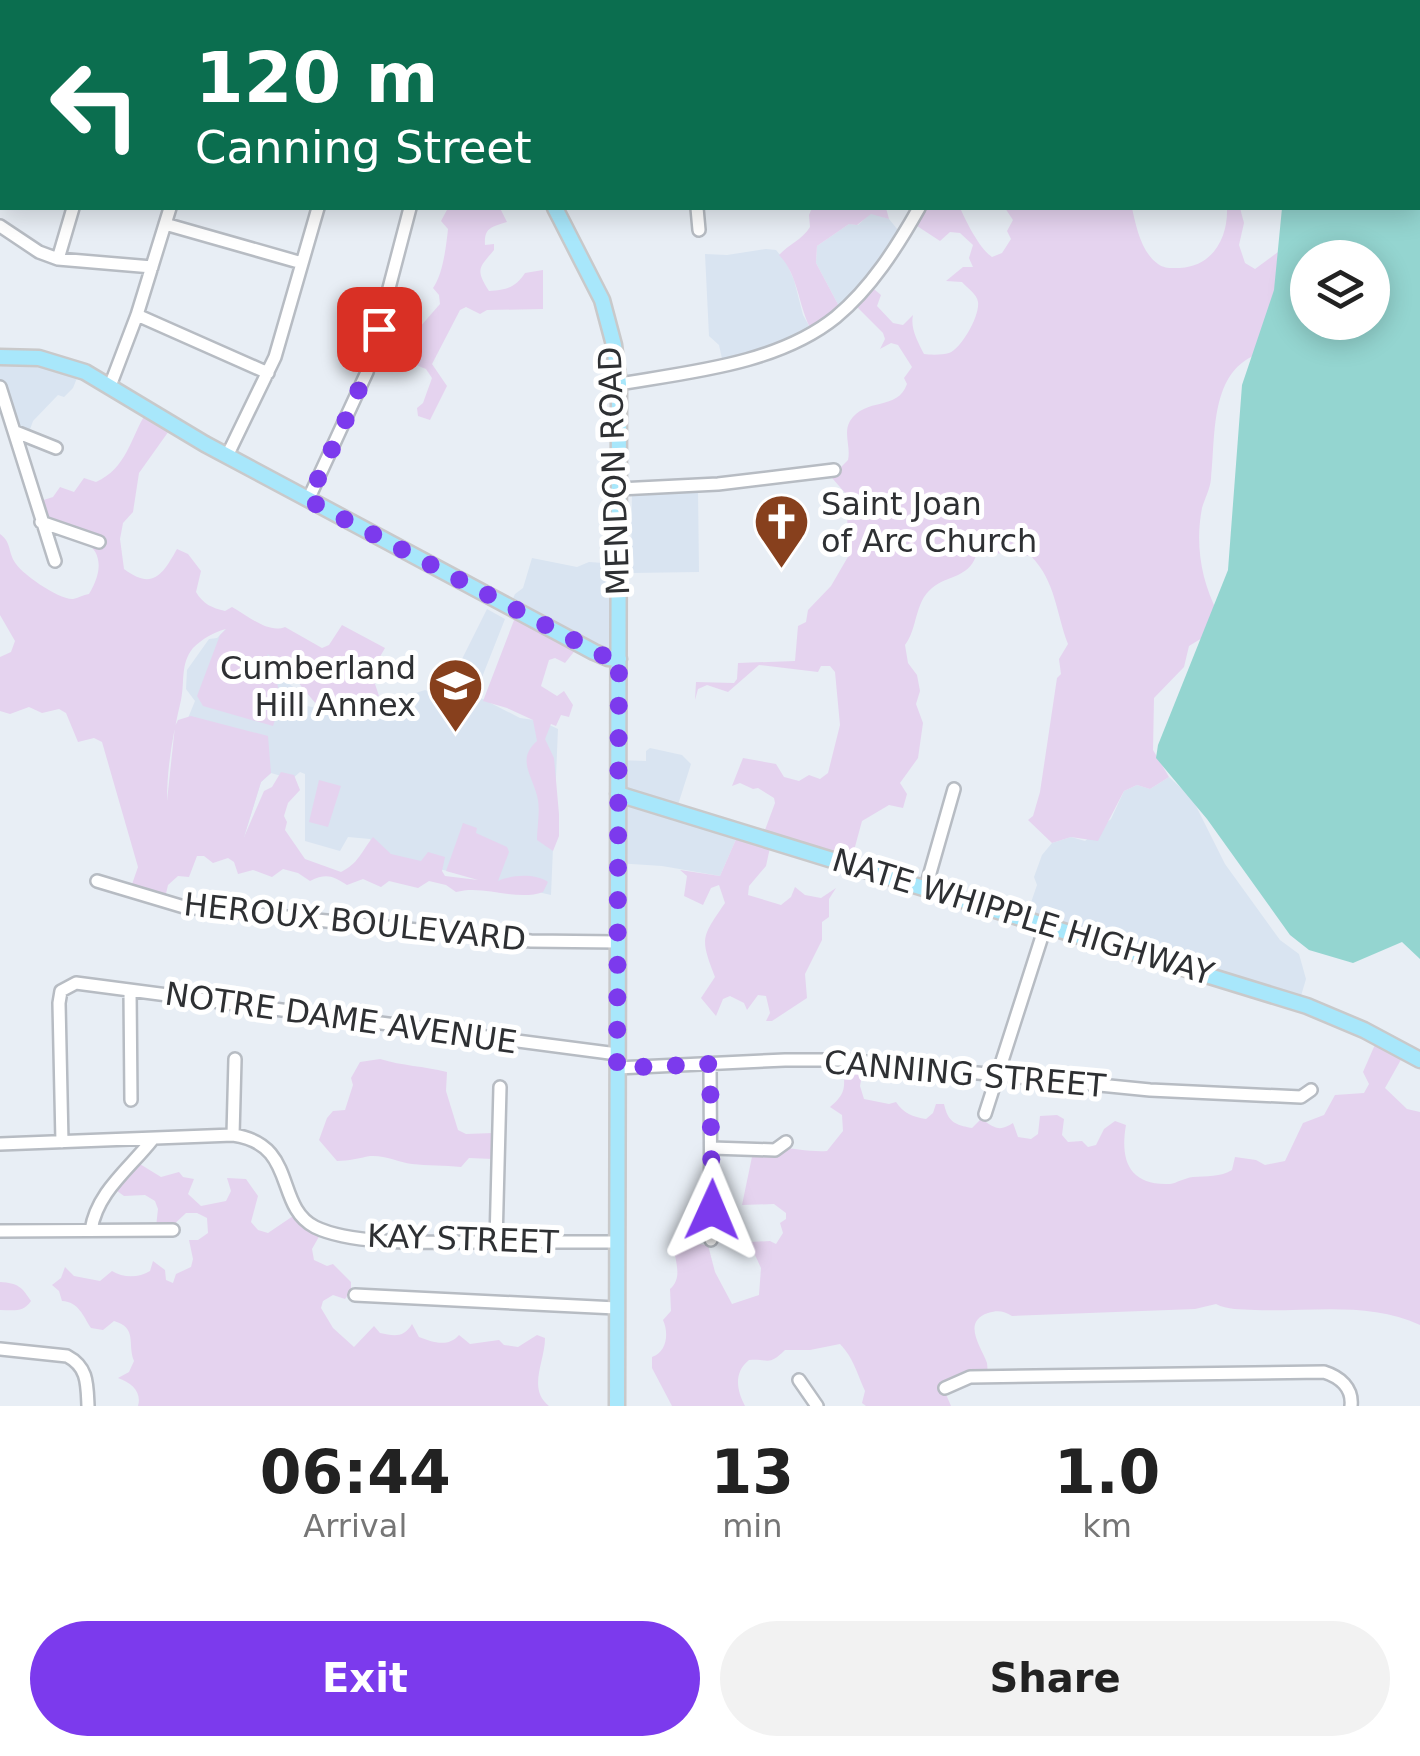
<!DOCTYPE html>
<html lang="en">
<head>
<meta charset="utf-8">
<style>
  :root { --surface:#fff; --page:#f2f2f2; --text:#222; --muted:#767676; --accent:#7c3aed }
  body { margin:0; font-family:"DejaVu Sans",sans-serif; background:var(--page); color:var(--text); height:100vh; display:flex; flex-direction:column; font-size:38px; white-space:nowrap }
  * { box-sizing:border-box; margin:0 }
  p { font-size:32px; color:var(--muted) }
  .icon { flex:none; width:55px; height:55px; fill:none; stroke:currentColor; stroke-width:2; stroke-linecap:round; stroke-linejoin:round }
  .map { position:relative; height:1406px; overflow:hidden }
  .panel { display:flex; flex-direction:column; background:var(--surface); flex:1 }
  .panel>* { flex:none }
  .hud { position:absolute; left:0px; top:0px; width:1420px; height:210px; box-shadow:0 5px 25px #0003; background:#0b6e4f; color:#fff; overflow:hidden }
  .fabs { position:absolute; left:1290px; top:240px; display:grid; gap:20px }
  .fabs a { display:grid; place-items:center; width:100px; height:100px; border-radius:50%; background:var(--surface); box-shadow:0 5px 25px #0003; font-size:50px }
  .pin { position:absolute; display:grid; place-items:center; width:85px; height:85px; color:#fff; margin:-42px; border-radius:20px; box-shadow:0 5px 15px #0006 }
  .me { position:absolute; width:110px; margin:-55px; rotate:1deg; stroke-linejoin:round; filter:drop-shadow(0 0 8px #0008) }
  .turn { display:flex; align-items:center; gap:35px; height:210px; padding:0 30px; font-size:45px }
  .turn .icon { width:130px; height:130px; stroke-width:2.5 }
  .turn b { display:block; font-size:70px; line-height:85px }
  .eta { display:flex; justify-content:space-evenly; align-items:center; height:170px; text-align:center }
  .eta b { font-size:60px; font-weight:700; line-height:70px }
  .button { display:flex; gap:20px; margin-top:auto; padding:20px 30px }
  .button a { flex:1; height:115px; border-radius:60px; background:var(--accent); color:#fff; font-size:40px; font-weight:700; line-height:115px; text-align:center }
  .button a+a { background:var(--page); color:var(--text) }
  .map>svg:first-child { display:block }
  .built { fill:#d9e4f1 }
  .green { fill:#e5d3ef }
  .water { fill:#94d5d0; fill-rule:evenodd }
  .lines { fill:none; stroke-linecap:round; stroke-linejoin:round }
  .minor-casing { stroke:#b7bcc3; stroke-width:16 }
  .major-casing { stroke:#c9c9ca; stroke-width:19 }
  .minor { stroke:#fff; stroke-width:11 }
  .major { stroke:#a8e7fb; stroke-width:14 }
  .route { stroke:#7c3aed; stroke-width:18; stroke-dasharray:0 32.4 }
  .labels { text-anchor:middle; stroke-width:10; stroke-linejoin:round; paint-order:stroke }
  .street-label { font-size:32px; fill:#2e3033; stroke:#fff }
  .poi-label { font-size:32px; fill:#2e3033; stroke:#fff; text-anchor:start }
</style>
</head>
<body>
<div class="map">
<svg width="1420" height="1406" viewBox="0 0 1420 1406">
  <rect width="100%" height="100%" fill="#e8eef5"/>
  <path class="built" d="M871,213L889,219L902,235L841,310L816,263L817,246L849,224L858,225Z
    M766,249L776,250L786,262L794,280L803,315L812,331L723,363L719,345L709,336L705,254L727,255Z
    M20,358L79,373L73,388L64,397L58,395L33,421L27,438L16,435L0,390V359Z
    M632,490H698L699,572L631,573Z
    M532,558L577,567L589,562L617,564V662L508,610L515,594L523,588Z
    M487,609L505,619L475,695L520,718L541,721L558,729L551,895L383,856L370,839L348,837L340,851L305,841V774L300,772L292,779L271,773L261,782L239,853L175,726L186,723L195,701L186,689L187,670L209,639L217,638L227,628L239,632L269,654L283,673L285,681L307,697V706L317,708L334,703L381,718L406,696L425,690L444,697L449,694L452,679Z
    M650,748L682,755L691,764L676,811L737,837L720,876L662,866L616,863L617,760L646,761V751Z
    M1169,777L1192,798L1225,864L1280,940L1299,954L1306,979L1298,1006L1025,920L1037,885L1034,877L1042,855L1052,843L1071,837L1085,841L1111,819L1124,791L1137,785L1150,789Z"/>
  <path class="green" d="M448,208H500L507,222C492,227 484,227 485,245L494,244V250C479,268 475,269 489,291C506,290 515,288 525,273L543,270V309L487,310L480,314L466,307L460,310L432,364L447,386L430,420L418,416L417,408L423,403L432,378L426,369L416,365L422,351L419,343L422,334L419,328L440,304L439,295L433,288C443,274 446,247 448,229L441,221Z
    M812,208H886L889,219L871,214L857,225L849,224L817,246L816,263L841,310L812,331C798,307 799,275 779,255C789,244 802,240 810,227L809,215Z
    M919,208H960C967,223 979,248 992,257L1002,253L1011,239L1007,231L1013,220L1005,208H1132C1136,226 1141,252 1158,264C1165,269 1172,268 1180,268C1213,266 1228,238 1227,208H1240L1244,223L1239,245L1245,263L1255,269L1278,252H1283L1261,353C1209,369 1216,435 1211,479C1210,489 1205,498 1202,508C1195,544 1201,581 1218,613L1207,635L1189,646L1184,667L1154,698L1153,750L1169,777L1150,789L1137,785L1124,791L1098,841L1071,837L1052,843L1028,820L1033,816L1040,792L1057,678L1061,674L1059,659L1068,644C1056,613 1056,582 1031,556L994,553L976,556C968,578 948,575 932,588C914,603 918,628 905,645L908,663L917,675L920,691L916,704L923,723L918,758L900,783L907,794L903,808L889,805L862,821L850,865L771,843L766,866L749,886L748,895L781,905L791,897L795,887L805,895L821,898L836,888L829,899V917L822,922V940L805,974L807,998L772,1021H766L770,1013L766,996L758,995L747,1010L744,1003L730,996L723,999L716,1016L701,998L715,977C700,938 701,938 725,903L719,885L711,888L703,905L684,896L687,876L680,870L720,876L737,837L762,838L775,803L774,798L758,788L753,789L740,783L732,786L743,758L776,764L784,777L799,781L809,775L820,779L828,773L840,725L835,672L830,666H821L818,672L759,665L728,692L707,685L698,689L695,700L696,682L734,683L737,679L738,663L795,661L798,626L806,622L808,610L831,586L849,555L846,494L826,471L839,469L848,460C851,447 843,433 850,421C865,397 898,411 907,384L904,378L912,367L898,345L891,343L880,349L885,339L883,333L852,302L868,284L881,295L877,306L893,323L903,325L913,315C910,328 918,342 924,354C930,355 943,355 949,353C962,348 980,315 978,302C977,294 967,288 962,282L946,281L963,267H973L969,258L973,245L960,233L950,232L940,241L911,222Z
    M146,413L171,428L139,473L133,512L123,523L120,539L124,569C153,591 163,574 177,549L188,554L201,571L196,592C203,604 212,608 225,611L232,607C247,615 268,634 285,627L322,648L329,645L342,625L385,648L371,672L379,696L357,702L337,700L325,711L321,710L282,663L267,654C279,678 283,700 273,726L203,706L197,696L220,635L226,629C214,632 202,639 193,648C180,664 185,682 181,700C173,734 167,766 167,801L175,726L178,720L191,716L268,736L271,773L261,782L244,837L264,791L272,787L281,772L294,775L300,790L288,803L284,816L287,822L285,830L305,859L341,872C359,863 361,852 373,837L391,854L421,861L428,852L445,857L442,871L445,876L478,880L446,871L463,823L477,828L476,833L507,847L509,852L498,881C512,875 534,873 548,882L543,892C516,902 484,884 456,892L446,885L429,881L418,888L389,881L381,887L363,879L347,885C332,876 327,873 310,881L298,873L283,869L272,877L253,870L238,874L234,862L228,858L213,863L204,856H197L189,877L178,876L168,885L164,902L130,890L138,867L102,742L94,738L78,742L66,713L59,709L42,713L29,707L10,714L0,711V657L11,652L15,641L0,615V534C11,542 8,550 14,561C20,573 59,600 73,599C78,598 83,595 89,594C112,556 92,534 51,535L34,503L53,497L60,487L74,492L84,478L96,482C127,468 130,439 146,413Z
    M516,615L577,648L565,663L555,658L549,660L541,686L557,696L564,691L573,705L569,717L561,715L556,726L551,724L545,739L554,758L559,814V836L553,851L537,840C537,828 540,813 538,800C534,777 515,760 537,741L533,720L507,708L483,701Z
    M319,780L341,786L328,827L309,822Z
    M1377,1040L1403,1056L1385,1088L1407,1109L1420,1112V1325C1369,1301 1309,1312 1255,1310C1241,1309 1227,1310 1216,1304L1195,1309L1012,1316C1004,1311 998,1310 988,1313C961,1322 982,1348 987,1363C988,1369 987,1375 987,1381L968,1382L945,1392L951,1406H866L862,1403L865,1391C856,1371 854,1359 840,1344L810,1350H785C768,1367 769,1358 749,1360C734,1372 736,1389 745,1406H672L652,1368V1357C667,1352 669,1333 663,1320L671,1311L670,1289C684,1277 674,1259 673,1242L708,1245L715,1272L732,1304L759,1295L761,1268L749,1242L770,1241L776,1244L783,1233L780,1223L786,1219V1213L774,1204L742,1205L753,1152C775,1142 804,1153 827,1151L843,1131L842,1115L830,1107C852,1089 840,1083 846,1061L864,1063L860,1086L864,1099L889,1104L896,1102C903,1113 913,1117 926,1119L933,1113L936,1104H944C948,1122 955,1125 972,1128L985,1115L986,1122C997,1130 1002,1130 1013,1123L1018,1137L1031,1139L1038,1134L1040,1116L1057,1115L1064,1119L1062,1135L1068,1142L1082,1141L1088,1147L1096,1145L1104,1129L1115,1121L1126,1125C1120,1159 1128,1186 1170,1184C1177,1183 1184,1178 1193,1177C1206,1176 1221,1177 1232,1170L1235,1157L1256,1160L1265,1165L1285,1161L1303,1123L1324,1115L1335,1095L1364,1093L1369,1084L1363,1072Z
    M380,1059C403,1066 423,1066 447,1072L446,1091L458,1130L466,1134L493,1133V1159L469,1158L461,1167C445,1165 427,1166 412,1164C398,1162 385,1155 370,1156C359,1158 349,1161 337,1161L319,1140L327,1118L333,1111L345,1110L353,1085L351,1078L360,1062Z
    M135,1161L161,1177L179,1172L183,1177L194,1179L188,1194L201,1206L226,1201L231,1191L227,1178L246,1179L258,1196L251,1222L258,1230L268,1233L296,1214L321,1233L312,1249L314,1260L327,1266L333,1264L351,1282V1291L345,1299L333,1295L323,1301L321,1308L333,1328L354,1347L374,1326L380,1333C394,1336 404,1338 412,1324L419,1337C432,1342 448,1348 459,1335L470,1344L499,1340L504,1345L518,1347L537,1335L545,1338C545,1362 527,1389 549,1406H138C142,1392 132,1383 118,1378L129,1372L134,1361C127,1344 138,1328 114,1321L103,1330L91,1328C83,1316 79,1302 62,1301L59,1291L52,1285L61,1278L65,1267L74,1276L100,1281L112,1271C123,1278 139,1278 150,1271L153,1261L165,1270L166,1280L173,1283L176,1274L191,1267L193,1259L189,1240H198L208,1233L207,1218L197,1213H186L169,1229L156,1227L158,1209L155,1201L145,1195L124,1196L113,1188Z
    M0,1282C18,1283 22,1287 31,1301C23,1313 13,1310 0,1310Z"/>
  <path class="water" d="M1346,0H1420V959L1402,942L1353,963L1309,950L1290,935L1207,819L1156,758L1158,745L1228,570L1242,385L1274,290L1282,208H1418V2H1345ZM1308,258H1372V322H1308Z"/>
  <g class="lines">
    <defs>
      <path id="minor" d="M156,2V0
        M1028,2L1029,0
        M0,25H2
        M0,118H2
        M697,208L699,230
        M165,224L302,263
        M0,226L39,252L58,259L152,267
        M58,259L73,208
        M137,315L268,373
        M619,384C690,372 778,364 836,317C871,288 897,247 919,208
        M110,386L137,315L170,208
        M0,387L55,561
        M16,432L56,448
        M227,456L275,357L318,208
        M619,489L718,484L834,470
        M308,500L367,372L410,208
        M41,522L99,542
        M97,881L184,907L531,941L617,942
        M926,887L954,789
        M130,990L131,1100
        M710,1064L711,1240
        M617,1068L785,1060H845L1150,1090L1301,1097L1311,1090
        M985,1114L1045,927
        M233,1135L235,1059
        M62,1142L59,1003L61,991L76,983L617,1054
        M0,1144L233,1135C298,1144 274,1206 315,1227C354,1246 433,1242 477,1242C523,1242 570,1242 616,1242
        M712,1148L775,1150L786,1142
        M91,1230C97,1192 129,1169 152,1140
        M0,1231L173,1230
        M496,1242L500,1087
        M355,1295L616,1308
        M0,1349L67,1356C88,1367 87,1384 88,1406
        M799,1380L817,1406
        M945,1388L970,1377L1324,1372C1340,1377 1353,1388 1351,1406"/>
      <path id="major" d="M486,0V2
        M555,208L602,300L614,345L619,384L617,1406
        M0,357L39,358L85,372L205,444L594,652L608,658L619,659
        M618,794L1307,1006L1364,1030L1420,1060"/>
    </defs>
    <use href="#minor" class="minor-casing"/>
    <use href="#major" class="major-casing"/>
    <use href="#minor" class="minor"/>
    <use href="#major" class="major"/>
  </g>
  <g class="lines">
    <path class="route" d="M379,329L356,398L308,500L608,658H619L617,1068L710,1064L712,1210"/>
  </g>
  <defs>
    <symbol id="church-pin" viewBox="-11 -11 22 30"><path d="M0 17L-7.5 6A9.5 9.5 0 1 1 7.5 6Z" fill="#87401d" stroke="#fff"/><path d="M-1.2-6h2.4v3.5h3.3v2.4h-3.3V6h-2.4V-.1h-3.3v-2.4h3.3Z" fill="#fff"/></symbol>
    <symbol id="school-pin" viewBox="-11 -11 22 30"><path d="M0 17L-7.5 6A9.5 9.5 0 1 1 7.5 6Z" fill="#87401d" stroke="#fff"/><path d="M0-5L7-2L0 1L-7-2ZM-4 1L0 2.5L4 1V4Q0 6-4 4Z" fill="#fff"/></symbol>
  </defs>
  <g fill-rule="evenodd">
    <use href="#church-pin" x="750" y="490" width="63" height="86"/>
    <use href="#school-pin" x="424" y="654" width="63" height="86"/>
  </g>
  <g class="labels">
    <g class="street-label">
      <text transform="translate(614 471) rotate(-92)" y="11">MENDON ROAD</text>
      <text transform="translate(1023 917) rotate(17)" y="11">NATE WHIPPLE HIGHWAY</text>
      <text transform="translate(355 922) rotate(6)" y="11">HEROUX BOULEVARD</text>
      <text transform="translate(341 1018) rotate(8)" y="11">NOTRE DAME AVENUE</text>
      <text transform="translate(965 1074) rotate(5)" y="11">CANNING STREET</text>
      <text transform="translate(463 1239) rotate(2)" y="11">KAY STREET</text>
    </g>
    <g class="poi-label">
      <text x="821" y="515">Saint Joan<tspan x="821" dy="37">of Arc Church</tspan></text>
      <text x="416" y="679" text-anchor="end">Cumberland<tspan x="416" dy="37">Hill Annex</tspan></text>
    </g>
  </g>
</svg>
<div class="fabs">
<a><svg class="icon" aria-label="layers" viewBox="0 0 24 24"><path d="M12 4l9 5-9 5-9-5zM3 14l9 5 9-5"/></svg></a>
</div>
<div class="pin" style="left:379px;top:329px;background:#d93025"><svg class="icon" aria-label="arrive" viewBox="0 0 24 24"><path d="M6 21V4h12l-3 4 3 4H6"/></svg></div>
<svg class="me" style="left:712px;top:1210px" viewBox="-20 -20 40 40"><path d="M0-17L14 15 0 8-14 15z" fill="#7c3aed" stroke="#fff" stroke-width="4"/></svg>
<div class="hud">
<div class="turn"><svg class="icon" aria-label="left" viewBox="0 0 24 24"><path d="M17 20v-9H6M10 6l-5 5 5 5"/></svg><div><b>120 m</b>Canning Street</div></div>
</div>
</div>
<section class="panel">
<div class="eta">
<div><b>06:44</b><p>Arrival</p></div>
<div><b>13</b><p>min</p></div>
<div><b>1.0</b><p>km</p></div>
</div>
<div class="button"><a>Exit</a><a>Share</a></div>
</section>
</body>
</html>
